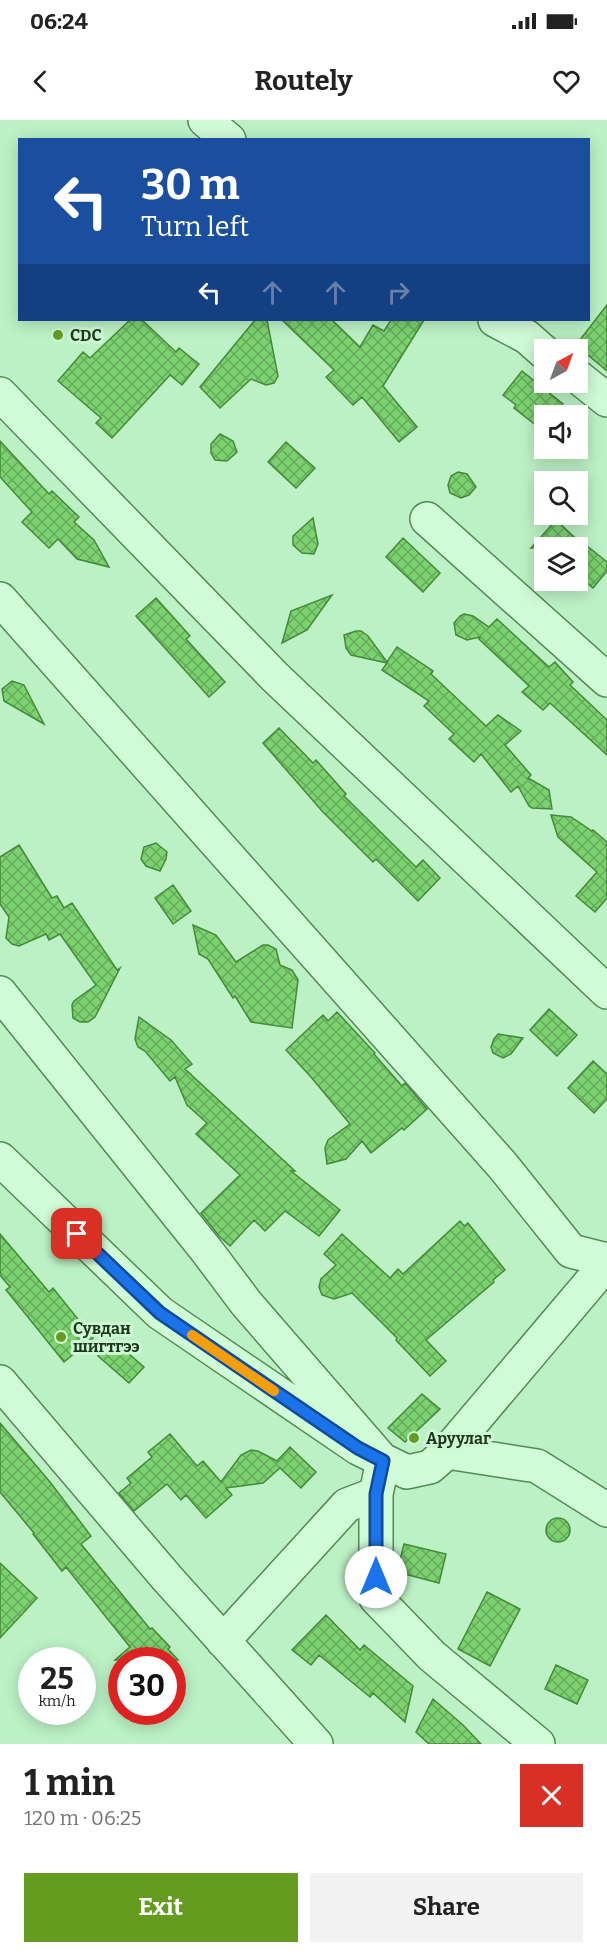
<!DOCTYPE html>
<html lang="en">
<head>
<meta charset="utf-8">
<style>
  :root { --surface:#fff; --page:#f2f2f2; --text:#222; --muted:#767676; --accent:#649c20 }
  body { margin:0; font-family:Bitter,serif; background:var(--page); color:var(--text); height:100vh; display:flex; flex-direction:column; font-size:22px; white-space:nowrap }
  * { box-sizing:border-box; margin:0 }
  p { font-size:20px; color:var(--muted) }
  .icon { flex:none; width:33px; height:33px; fill:none; stroke:currentColor; stroke-width:2; stroke-linecap:round; stroke-linejoin:round }
  .map { position:relative; height:1624px; overflow:hidden }
  .drawer { display:flex; flex-direction:column; background:var(--surface); flex:1 }
  .drawer>* { flex:none }
  .banner { position:absolute; left:18px; top:18px; width:572px; height:183px; border-radius:0px; box-shadow:0 3px 15px #0003; background:#1a4fa0; color:#fff; overflow:hidden }
  .needle { width:39px; rotate:41deg }
  .fabs { position:absolute; left:534px; top:219px; display:grid; gap:12px }
  .fabs a { display:grid; place-items:center; width:54px; height:54px; border-radius:0px; background:var(--surface); box-shadow:0 3px 15px #0003; font-size:30px }
  .speed { position:absolute; left:18px; top:1527px; display:flex; gap:12px; font-size:30px; font-weight:700; text-align:center }
  .speed>* { display:grid; place-content:center; width:78px; height:78px; border-radius:50%; background:var(--surface); box-shadow:0 3px 15px #0003; line-height:1 }
  .speed small { font-size:15px; font-weight:400 }
  .speed .limit { border:9px solid #d22; background:#fff; color:#111 }
  .pin { position:absolute; display:grid; place-items:center; width:51px; height:51px; color:#fff; margin:-26px; border-radius:12px; box-shadow:0 3px 9px #0006 }
  .me { position:absolute; width:66px; margin:-33px; rotate:0deg; stroke-linejoin:round; filter:drop-shadow(0 0 4px #0008) }
  .turn { display:flex; align-items:center; gap:21px; height:126px; padding:0 24px; font-size:27px }
  .turn .icon { width:78px; height:78px; stroke-width:2.5 }
  .turn b { display:block; font-size:42px; line-height:51px }
  .lanes { display:flex; align-items:center; height:57px; padding:0 24px; background:#0003; justify-content:center; gap:30px; direction:ltr }
  .lanes .off { opacity:.35 }
  .round { display:grid; place-items:center; flex:none; width:63px; height:63px; border-radius:0px; background:var(--page) }
  .headline { display:flex; align-items:center; justify-content:space-between; height:102px; padding:0 24px }
  h1 { font-size:36px; font-weight:700; line-height:45px }
  .action { display:flex; gap:12px; margin-top:auto; padding:12px 24px }
  .action a { flex:1; height:69px; border-radius:0px; background:var(--accent); color:#fff; font-size:24px; font-weight:700; line-height:69px; text-align:center }
  .action a+a { background:var(--page); color:var(--text) }
  .status { display:flex; justify-content:space-between; align-items:center; height:42px; padding:0 30px; background:var(--surface); direction:ltr }
  .status svg { height:16px; fill:currentColor }
  header { display:flex; justify-content:space-between; align-items:center; height:78px; padding:0 24px; background:var(--surface); font-size:27px; font-weight:700 }
  .map>svg:first-child { display:block }
  .building { fill:url(#building-cross-hatch); stroke:#448a39; stroke-width:1.5 }
  .lines { fill:none; stroke-linecap:round; stroke-linejoin:round }
  .minor-casing { stroke:#558954; stroke-width:36 }
  .minor { stroke:#d0fbd7; stroke-width:33 }
  .route-casing { stroke:#114b97; stroke-width:15 }
  .route { stroke:#1a73e8; stroke-width:10 }
  .slow { stroke:#f59e0b; stroke-width:10 }
  .poi-dot { fill:#649c20; stroke:#ccf8d4; stroke-width:2 }
  .labels { text-anchor:middle; stroke-width:6; stroke-linejoin:round; paint-order:stroke }
  .poi-label { font-size:16px; font-weight:bold; fill:#1c371a; stroke:#ccf8d4; text-anchor:start }
</style>
</head>
<body>
<div class="status"><b>06:24</b><svg viewBox="0 0 49 12"><path d="M0 12V9h3v3zM5 12V6h3v6zM10 12V3h3v9zM15 12V0h3v12zM26 1h20v11H26zM47 4h2v5h-2z"/></svg></div>
<header><svg class="icon" aria-label="back" viewBox="0 0 24 24"><path d="M15 5l-7 7 7 7"/></svg>Routely<svg class="icon" aria-label="heart" viewBox="0 0 24 24"><path d="M12 20l-8-8c-3-5 5-10 8-4 3-6 11-1 8 4z"/></svg></header>
<div class="map">
<svg width="607" height="1624" viewBox="0 0 607 1624">
  <defs>
    <pattern id="building-cross-hatch" width="8" height="8" patternUnits="userSpaceOnUse" patternTransform="scale(1.5)"><rect width="8" height="8" fill="#7bd26f"/><path d="M0 0l8 8M0 8l8-8" fill="none" stroke="#64ab5a"/></pattern>
  </defs>
  <rect width="100%" height="100%" fill="#bcf1c5"/>
  <path class="building" d="M607,185V251L576,225Z
    M130,200H142L176,232L179,228L199,244L182,265L170,255L112,318L96,303L101,298L58,261L83,232L90,238Z
    M255,200H267L278,256L274,263L266,265L251,259L220,288L200,267Z
    M282,200H332L360,227L373,205L384,211L391,200H424L383,266L417,307L399,322L362,277L353,285L326,257L334,250Z
    M522,251L563,284L554,296H544V307L542,310L514,288L516,285L503,275Z
    M220,314L233,321L237,332L227,341L215,340L211,333V324Z
    M0,321L49,374L52,371L79,397L74,402L94,420L109,447L77,439L58,419L49,428L22,402L32,392L0,357Z
    M286,322L315,348L296,368L268,342Z
    M458,352L467,354L476,367L469,375L461,378L450,373L448,365L451,356Z
    M313,398L318,424L314,434L302,433L293,425V416Z
    M556,400L586,428H531Z
    M403,418L440,453L423,472L386,437Z
    M587,426L607,442V451L593,468L578,455V438Z
    M332,475L307,510L282,523L291,491Z
    M156,478L190,516L186,519L225,562L209,577L136,496Z
    M464,494L473,496L489,507L497,499L549,547L555,542L573,562L570,565L607,600V635L550,583L543,590L522,572L529,566L479,519L480,517L467,520L456,515L454,503L460,496Z
    M356,511H361L368,516L387,542L397,527L433,551L431,554L486,606L498,595L521,611L505,625L531,655L528,658L549,670L552,689L532,688L529,686L518,666L511,672L481,634L474,642L449,619L454,614L424,586L429,581L382,550L387,543L351,535L346,528L344,515Z
    M12,561L24,565L44,604L4,581L2,569Z
    M279,608L313,643L316,640L346,674L344,676L416,747L423,740L440,758L418,781L376,739L373,742L322,691L263,623Z
    M551,695L571,697L592,711L593,710L607,722V778L595,792L576,776L597,752L558,717Z
    M156,723L167,732L166,739L160,751L146,746L141,739L144,727Z
    M19,725L52,778L57,776L64,788L72,783L117,850L120,848L95,897L88,902H80L73,898L72,885L74,881L96,865L60,814L49,820L46,814L19,826L12,824L6,818L9,797L0,784V737Z
    M173,765L191,791L173,804L155,778Z
    M193,805L216,815L236,842L263,825H268L276,829L280,845L292,850L298,860L292,908L251,902L235,876L233,878L208,839L199,834Z
    M549,889L577,915L557,936L530,910Z
    M337,892L375,933L374,934L402,966L405,963L427,989L404,1010L402,1008L371,1033L362,1021L346,1039L327,1044L325,1028L328,1020L350,1004L311,957L286,930L323,895L328,901Z
    M139,897L171,920L192,944L185,949L295,1051H291L340,1090L319,1116L285,1091L265,1111L254,1100L230,1126L219,1116L201,1093L240,1055L196,1014L207,1003L187,985L175,957L170,961L145,931L138,927L135,919Z
    M498,914L504,915L523,918L511,934L503,938L493,933L491,927L494,919Z
    M593,941L607,954V979L594,993L568,968Z
    M460,1101L464,1106L468,1103L505,1150L493,1160L494,1162L426,1220L446,1241L430,1256L396,1220L397,1218L352,1173L334,1179L322,1175L319,1167L321,1159L336,1145L324,1134L342,1114L390,1158L398,1149L403,1154Z
    M0,1114L49,1172L53,1168L93,1218L64,1242L6,1170L10,1167L0,1155Z
    M113,1220L144,1247L129,1263L98,1236Z
    M422,1274L440,1289L405,1322L388,1308Z
    M0,1303L50,1362L91,1416L81,1424L150,1509L152,1508L170,1527L168,1529L178,1540H115L130,1527L66,1447L62,1451L33,1414L34,1413L0,1372Z
    M170,1314L197,1346L203,1341L221,1362L241,1335L251,1330L258,1331L277,1341L290,1327L316,1352L301,1368L280,1348L263,1363L226,1368L232,1375L206,1398L186,1375L181,1380L167,1364L134,1391L119,1373L131,1363L127,1358L152,1337L148,1332Z
    M546 1410a12 12 0 1 1 24 0a12 12 0 1 1-24 0Z
    M404,1424L446,1434L439,1463L397,1452Z
    M0,1443L37,1478L0,1518Z
    M487,1472L520,1489L490,1546L458,1529Z
    M326,1495L360,1530L364,1525L413,1566L405,1602L373,1573L370,1577L319,1535L311,1545L292,1530Z
    M556,1545L588,1560L577,1584L545,1569Z
    M433,1579L463,1605L481,1624H429L416,1612Z"/>
  <g class="lines">
    <defs>
      <path id="minor" d="M205,0L229,20
        M495,200L527,217L544,232
        M578,257L607,280
        M0,274L275,557L607,872
        M427,399L607,560
        M0,479L503,1046L571,1131L607,1140
        M0,873L207,1131L246,1183L383,1341L376,1374V1478L432,1536L538,1624
        M0,1039L160,1193L358,1328L407,1352L430,1347L447,1332L607,1143
        M0,1262L167,1458L316,1624
        M447,1332L537,1346L607,1390
        M223,1521L347,1385L376,1374"/>
    </defs>
    <use href="#minor" class="minor-casing"/>
    <use href="#minor" class="minor"/>
  </g>
  <g class="lines">
    <defs>
      <path id="route" d="M77,1114L160,1193L358,1328L383,1341L376,1374V1457"/>
    </defs>
    <use href="#route" class="route-casing"/>
    <use href="#route" class="route"/>
    <path class="slow" d="M192,1215L274,1271"/>
  </g>
  <g class="poi-dot">
    <circle cx="58" cy="215" r="6"/>
    <circle cx="61" cy="1217" r="6"/>
    <circle cx="414" cy="1318" r="6"/>
  </g>
  <g class="labels">
    <g class="poi-label">
      <text x="70" y="221">CDC</text>
      <text x="73" y="1214">Сувдан<tspan x="73" dy="18">шигтгээ</tspan></text>
      <text x="426" y="1324">Аруулаг</text>
    </g>
  </g>
</svg>
<div class="fabs">
<a><svg class="needle" viewBox="-14 -14 28 28"><path d="M0-13l5 13h-10z" fill="#e53935"/><path d="M0 13l5-13h-10z" fill="#767676"/></svg></a>
<a><svg class="icon" aria-label="sound" viewBox="0 0 24 24"><path d="M4 9h4l5-4v14l-5-4H4zM17 9q2 3 0 6"/></svg></a>
<a><svg class="icon" aria-label="search" viewBox="0 0 24 24"><circle cx="10" cy="10" r="6"/><path d="M15 15l6 6"/></svg></a>
<a><svg class="icon" aria-label="layers" viewBox="0 0 24 24"><path d="M12 4l9 5-9 5-9-5zM3 14l9 5 9-5"/></svg></a>
</div>
<div class="speed"><div>25<small>km/h</small></div><div class="limit">30</div></div>
<div class="pin" style="left:77px;top:1114px;background:#d93025"><svg class="icon" aria-label="arrive" viewBox="0 0 24 24"><path d="M6 21V4h12l-3 4 3 4H6"/></svg></div>
<svg class="me" style="left:376px;top:1457px" viewBox="-20 -20 40 40"><circle r="19" fill="#fff"/><path d="M0-13L10 11 0 6-10 11z" fill="#1a73e8"/></svg>
<div class="banner">
<div class="turn"><svg class="icon" aria-label="left" viewBox="0 0 24 24"><path d="M17 20v-9H6M10 6l-5 5 5 5"/></svg><div><b>30 m</b>Turn left</div></div>
<div class="lanes"><svg class="icon" aria-label="left" viewBox="0 0 24 24"><path d="M17 20v-9H6M10 6l-5 5 5 5"/></svg><svg class="icon off" aria-label="ahead" viewBox="0 0 24 24"><path d="M12 20V5M6 11l6-6 6 6"/></svg><svg class="icon off" aria-label="ahead" viewBox="0 0 24 24"><path d="M12 20V5M6 11l6-6 6 6"/></svg><svg class="icon off" aria-label="right" viewBox="0 0 24 24"><path d="M7 20v-9h11M14 6l5 5-5 5"/></svg></div>
</div>
</div>
<section class="drawer">
<div class="headline"><div><h1>1 min</h1><p>120 m · 06:25</p></div><a class="round" style="background:#d93025;color:#fff"><svg class="icon" aria-label="close" viewBox="0 0 24 24"><path d="M6 6l12 12M18 6L6 18"/></svg></a></div>
<div class="action"><a>Exit</a><a>Share</a></div>
</section>
</body>
</html>
